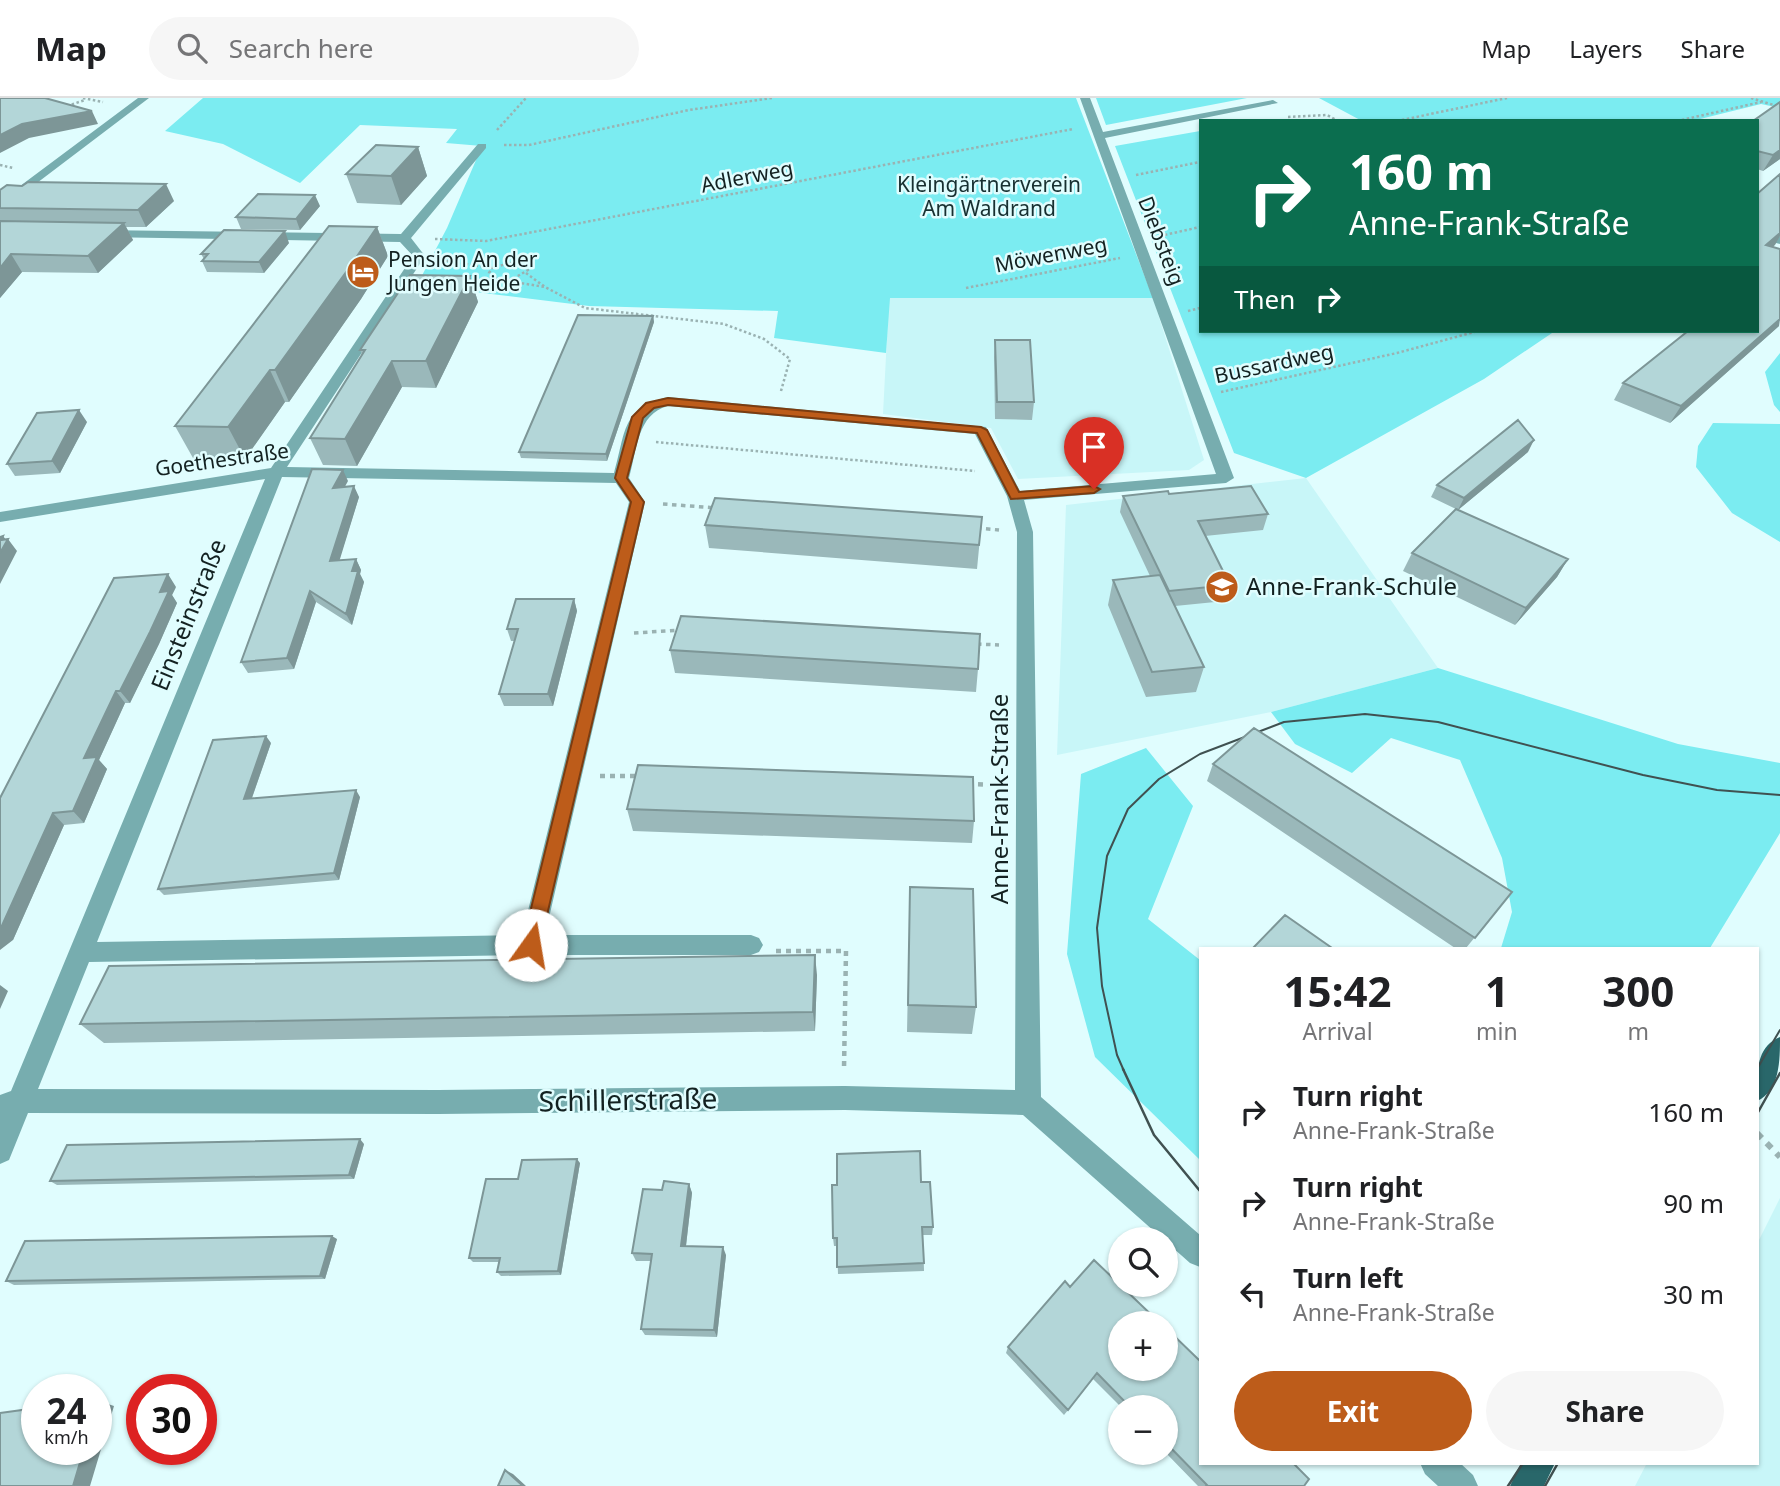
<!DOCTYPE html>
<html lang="en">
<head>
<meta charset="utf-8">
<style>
  :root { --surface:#fff; --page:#f6f6f6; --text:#202124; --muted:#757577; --line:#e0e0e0; --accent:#bd5c1a }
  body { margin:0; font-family:"Noto Sans",sans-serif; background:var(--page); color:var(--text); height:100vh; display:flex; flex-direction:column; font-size:26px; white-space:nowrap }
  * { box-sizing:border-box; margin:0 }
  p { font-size:23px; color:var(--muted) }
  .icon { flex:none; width:38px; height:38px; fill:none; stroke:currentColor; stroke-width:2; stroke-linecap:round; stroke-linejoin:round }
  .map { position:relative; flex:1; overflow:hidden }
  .side { position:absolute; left:1199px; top:849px; width:560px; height:518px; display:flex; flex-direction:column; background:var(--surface); border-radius:0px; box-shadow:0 2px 5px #0004 }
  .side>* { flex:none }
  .guide { position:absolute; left:1199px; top:21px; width:560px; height:214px; border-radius:0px; box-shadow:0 2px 5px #0004; background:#0b6e4f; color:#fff; overflow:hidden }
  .controls { position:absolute; left:1108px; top:1129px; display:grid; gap:14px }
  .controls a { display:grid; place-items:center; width:70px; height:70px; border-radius:50%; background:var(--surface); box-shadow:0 2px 5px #0004; font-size:35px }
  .speed { position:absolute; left:21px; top:1276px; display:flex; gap:14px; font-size:35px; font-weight:700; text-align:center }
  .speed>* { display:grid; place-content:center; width:91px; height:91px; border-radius:50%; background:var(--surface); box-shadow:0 2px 5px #0004; line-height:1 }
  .speed small { font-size:18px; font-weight:400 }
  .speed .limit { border:10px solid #d22; background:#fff; color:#111 }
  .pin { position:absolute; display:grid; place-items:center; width:60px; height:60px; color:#fff; margin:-72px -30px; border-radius:50% 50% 50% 0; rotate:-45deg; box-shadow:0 0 7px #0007 }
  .pin .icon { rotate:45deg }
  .me { position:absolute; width:77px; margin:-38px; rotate:13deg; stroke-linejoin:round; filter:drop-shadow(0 0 5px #0008) }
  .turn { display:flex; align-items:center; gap:24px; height:147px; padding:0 35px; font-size:32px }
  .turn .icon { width:91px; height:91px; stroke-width:2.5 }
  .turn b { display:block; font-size:49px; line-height:60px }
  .then { display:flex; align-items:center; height:66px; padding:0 35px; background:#0003; gap:14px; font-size:26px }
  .eta { display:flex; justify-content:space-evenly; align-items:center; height:119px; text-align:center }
  .eta b { font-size:42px; font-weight:700; line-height:49px }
  .cta { display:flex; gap:14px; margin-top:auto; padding:14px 35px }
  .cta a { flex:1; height:80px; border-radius:42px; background:var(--accent); color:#fff; font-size:28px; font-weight:700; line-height:80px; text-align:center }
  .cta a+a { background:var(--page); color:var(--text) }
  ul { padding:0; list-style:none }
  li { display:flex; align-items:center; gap:21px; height:91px; padding:0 35px }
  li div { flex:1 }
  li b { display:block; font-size:26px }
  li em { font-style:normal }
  header { display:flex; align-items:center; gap:42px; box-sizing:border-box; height:98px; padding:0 35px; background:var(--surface); border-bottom:2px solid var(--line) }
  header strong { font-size:33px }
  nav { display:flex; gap:38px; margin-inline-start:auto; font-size:24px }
  .search { width:490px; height:63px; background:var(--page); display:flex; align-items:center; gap:18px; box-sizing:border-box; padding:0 24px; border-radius:38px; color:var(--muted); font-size:26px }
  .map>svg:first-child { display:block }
  .built { fill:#c8f6f8 }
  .green { fill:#7becf1 }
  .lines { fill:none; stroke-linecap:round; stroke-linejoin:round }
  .path-far3 { stroke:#9ab2b2; stroke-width:2.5; stroke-dasharray:2.5 2.5; stroke-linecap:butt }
  .path-far2 { stroke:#9ab2b2; stroke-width:3.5; stroke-dasharray:4.5 4.5; stroke-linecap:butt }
  .path-far1 { stroke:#9ab2b2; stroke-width:4.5; stroke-dasharray:5 5; stroke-linecap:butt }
  .path { stroke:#9ab2b2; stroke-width:6; stroke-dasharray:7 7; stroke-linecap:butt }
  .minor { fill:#77adaf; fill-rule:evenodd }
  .major { fill:#29676a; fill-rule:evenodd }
  .tram-far1 { stroke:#405151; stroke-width:2 }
  .tram { stroke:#405151; stroke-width:2.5 }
  .wall { fill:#9ab8ba }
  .shaded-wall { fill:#7d9697 }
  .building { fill:#b3d6d8; stroke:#7d9697; stroke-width:2 }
  .route { fill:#bd5c1a; stroke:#7b3c11; stroke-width:2 }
  .labels { text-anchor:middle; stroke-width:5; stroke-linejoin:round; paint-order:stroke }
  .far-street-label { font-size:21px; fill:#132121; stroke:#e0fdfe }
  .far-park-label { font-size:21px; fill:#173031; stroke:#e0fdfe }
  .far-poi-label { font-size:21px; fill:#132121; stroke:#e0fdfe; text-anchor:start }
  .poi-label { font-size:24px; fill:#132121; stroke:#e0fdfe; text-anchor:start }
  .street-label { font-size:24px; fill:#132121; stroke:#e0fdfe }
  .near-street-label { font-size:28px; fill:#132121; stroke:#e0fdfe }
</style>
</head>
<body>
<header>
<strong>Map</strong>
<div class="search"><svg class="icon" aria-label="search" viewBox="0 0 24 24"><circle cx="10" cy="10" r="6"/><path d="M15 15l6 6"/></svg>Search here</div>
<nav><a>Map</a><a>Layers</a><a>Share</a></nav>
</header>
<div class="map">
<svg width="1780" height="1388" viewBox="0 0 1780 1388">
  <rect width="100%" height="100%" fill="#e0fdfe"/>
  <path class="built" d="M889,200H1153L1204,362L1189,372L1018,381L991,330L883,316Z
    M1306,380L1438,570L1271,614L1057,657L1066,407Z
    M1780,1100V1388H1635L1647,1365H1757V1146Z"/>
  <path class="green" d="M203,0H1076L1153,200H890L886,255L774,240L778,213L589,208L417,187L447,130L482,48L446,45L457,31L360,27L300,85L223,46L165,33Z
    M1096,0H1247L1106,27Z
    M1319,0H1780V10L1761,6L1692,23H1362Z
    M1200,33V233H1555L1484,281L1306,380L1234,355L1115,48Z
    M1780,255V314L1774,307L1765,274Z
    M1713,325L1780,326V444L1732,415L1696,369L1698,348Z
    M1438,570L1678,646L1780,665V735L1710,850H1501L1512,814L1502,760L1460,662L1391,640L1352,675L1295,646L1271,614Z
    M1146,650L1193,708L1148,821L1200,862V1062L1095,959L1067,856L1081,676Z"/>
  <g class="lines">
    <path class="path-far3" d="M83,0L103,4
      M1751,0L1780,9
      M67,8L85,2
      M1288,19L1327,17L1338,23
      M1397,23L1507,0
      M1677,23L1761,4
      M497,32L526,0
      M504,47H529L689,12L772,0
      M0,67L13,70
      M1136,77L1200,64
      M1160,138L1200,129
      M435,141L486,143L1073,31
      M441,162L492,170
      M510,165H520L528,172L511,182L491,179L489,175L492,170Z
      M526,175L545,189
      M467,183L502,182L545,189L585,210L724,226L764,241L790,261L781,293
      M966,190L1120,160
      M1188,213L1200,210
      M1221,294L1397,255L1478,233
      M656,344L975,373"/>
    <path class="path-far2" d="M663,406L717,410
      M977,430L999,432
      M634,535L681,532
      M977,546L999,547"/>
    <path class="path-far1" d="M600,678H641
      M968,686L998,687
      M776,853H846L844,971"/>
    <path class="path" d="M1757,1035L1780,1059"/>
    <path class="minor" d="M138,0H149L0,113V103Z
      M1080,0H1090L1103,34L1273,2L1278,5L1105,40L1234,380L1226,385L1024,402L1033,434L1041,999L1200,1137V1169L1190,1165L1023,1017L845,1012L438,1016L28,1015L9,1062L0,1066V997L11,993L265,381L0,424V414L271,370L413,158L400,144L100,139L96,138V132L401,136L478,46H486V50L411,140L425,158L287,369L614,375C626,334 621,310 668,299L986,329L1020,393L1216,376ZM668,308L975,336L1007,398L1017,434L1015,992L845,988L438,992L38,991L89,864L531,857H751L759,854L763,847L759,840L751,837H545L645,404L629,380C637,352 637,316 668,308ZM282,379L616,385L629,404L522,837L97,844Z
      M1780,137V146L1776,145L1774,141Z
      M1420,1365H1460L1473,1377L1478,1388H1438L1425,1376Z"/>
    <path class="major" d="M1780,939C1780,962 1780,993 1757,1003C1757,980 1754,949 1780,939Z
      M1521,1365H1555L1544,1388H1510Z"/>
    <path class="tram-far1" d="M1757,971L1780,932
      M1124,973L1117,957L1102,888L1097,830L1107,758L1128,711L1159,681L1200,656L1284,624L1365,616L1438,624L1643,677L1717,692L1780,697"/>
    <path class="tram" d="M1123,971L1154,1037L1200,1093
      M1757,1016L1780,975
      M1508,1388L1523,1365
      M1545,1388L1558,1365"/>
  </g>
  <path class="wall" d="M1757,23L1780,61L1763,73L1757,71Z
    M418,49L427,78L401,107L357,105L346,76Z
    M1780,76V138L1773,149L1779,228L1670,325L1614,302L1623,285L1757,233Z
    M0,92L174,103L146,129H126L133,142L98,175L22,174L0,200Z
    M320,108L300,132L241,131L236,119Z
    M377,129L388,158L361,201L289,304H285L245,361L193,360L175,328Z
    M289,145L264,175L207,174L202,163L204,161L201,156Z
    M470,178L478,204L436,290L402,289L357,368L323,367L310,340L362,257L360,252Z
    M653,218L654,224L607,363L521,360L519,354Z
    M995,242L1034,304L1032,322L995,321L994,259Z
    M87,324L60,375L15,378L7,366Z
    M1528,354L1458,412L1431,399L1437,387Z
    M348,383L344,389L359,399L339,462L356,461L361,472L360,476L364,484L352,527L316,504L294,571L248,575L241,564Z
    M1169,396L1268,416L1263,432L1205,438L1230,487L1225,503L1175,508L1204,569L1196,594L1146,599L1108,507L1113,482L1150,478L1120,414L1123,398Z
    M982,419L977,471L709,450L705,427Z
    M1412,455L1568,461L1557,479L1515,527L1403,473Z
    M176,489L172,497L177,505L159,546L130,605H125L99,662L107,671L84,725L64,727L13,842L0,700Z
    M574,501L577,513L553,608H504L499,596L515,543H511L507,531Z
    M670,552L978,571L976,594L675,575Z
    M271,645L252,700L360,699L339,782L164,797L158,791Z
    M1213,666L1512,794L1466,850H1455L1207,683Z
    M627,711L974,723L972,745L633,733Z
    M910,789L976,909L972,936L907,934Z
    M817,877L815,933L104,945L80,926Z
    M364,1046L354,1081L57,1087L50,1083Z
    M580,1065L561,1177L501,1178L497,1174L499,1164H473L469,1160L518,1081Z
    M921,1084L933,1129L932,1137H923L924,1173L838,1176L837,1148H834L833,1140Z
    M689,1086L692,1095L686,1148L726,1157L717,1239L645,1237L641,1231L651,1163H636L632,1155L662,1092Z
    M337,1141L325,1181L14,1187L6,1183Z
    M1070,1189L1294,1366L1304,1388H1198L1165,1354L1166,1309H1121L1093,1281L1064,1317L1006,1255L1008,1249Z"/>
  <path class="shaded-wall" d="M92,13L98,26L29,40L0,55V37L22,26Z
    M418,49L427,78L401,107L391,78Z
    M1780,52V61L1763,73L1773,57Z
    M166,86L174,103L146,129L138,112Z
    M315,97L320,108L300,132L296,121Z
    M124,125L133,142L98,175L88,158Z
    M377,129L388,158L361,201L289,304L275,272Z
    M285,133L289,145L264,175L259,164Z
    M1780,135V138L1775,147L1757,162L1766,147Z
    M11,156L22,174L0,200V170Z
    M470,178L478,204L436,290L426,263Z
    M653,218L654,224L607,363L606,356Z
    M1780,221L1779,228L1670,325L1681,308Z
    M392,263L402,289L357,368L345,341Z
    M270,272L285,304L245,361L228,329Z
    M79,312L87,324L60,375L52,363Z
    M1534,342L1528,354L1458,412L1464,400Z
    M343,372L348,383L338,401L333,390Z
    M354,388L359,399L336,474L330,463Z
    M3,438L7,443L8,441L17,453L0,486V455L1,442Z
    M356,461L361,472L360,476L364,484L352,527L346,516L352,473Z
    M1568,461L1557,479L1515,527L1526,510Z
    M168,476L176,489L172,497L177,505L159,546L130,605L120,593Z
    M310,493L316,504L294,571L287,560Z
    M574,501L577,513L553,608L548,596Z
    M116,593L125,605L99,662L107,671L84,725L73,713L84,660Z
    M266,638L271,645L249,708L244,701Z
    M356,692L360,699L339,782L334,775Z
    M53,715L64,727L13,842L0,852V832Z
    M815,857L817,877L815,933L813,914Z
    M0,887L8,893L0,911Z
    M360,1041L364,1046L354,1081L349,1077Z
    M577,1061L580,1065L561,1177L558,1173Z
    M689,1086L692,1095L685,1156L681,1148Z
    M332,1138L337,1141L325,1181L320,1178Z
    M723,1149L726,1157L717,1239L714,1232Z
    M99,1303L114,1308L90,1388H73L84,1351H96V1311Z
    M505,1372L513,1376L526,1388H523Z"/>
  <path class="building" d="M0,0H45L92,13L22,26L0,37Z
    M1780,4V52L1773,57L1757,53V23H1753Z
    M376,47L418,49L391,78L346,76Z
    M1780,76V135L1766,147L1780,151V221L1681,308L1623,285L1688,233H1757V96Z
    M28,84L166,86L138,112L0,110V92L7,87L22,88Z
    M258,96L315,97L296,121L236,119Z
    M0,123L124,125L88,158L11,156L0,170Z
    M329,128L377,129L349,170L275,272H270L228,329L175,328Z
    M224,132L285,133L259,164L202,163L208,156H201Z
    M410,177L470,178L426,263H392L345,341L310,340L365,252H360Z
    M578,217L653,218L606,356L519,354Z
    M995,242H1030L1034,304H997Z
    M79,312L52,363L7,366L37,315Z
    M1518,322L1534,342L1464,400L1437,387Z
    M312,371L343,372L333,390L354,388L330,463L356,461L352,473H358L346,516L310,493L287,560L241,564Z
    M1251,388L1268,416L1198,423L1230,487L1169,493L1123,398L1168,393L1169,396Z
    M715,400L982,419L979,447L705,427Z
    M1456,411L1568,461L1526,510L1412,455Z
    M3,438L1,442L8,441L0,455V439Z
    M168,476L160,494L169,493L150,534L120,593H116L84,660L97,659L73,713L53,715L0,832V700L114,480Z
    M1160,477L1204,569L1152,574L1113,482Z
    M516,501H574L548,596H499L518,531H507Z
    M681,518L980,536L978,571L670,552Z
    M1254,630L1512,794L1475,840L1213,666Z
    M266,638L244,701L356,692L334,775L158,791L213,642Z
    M638,667L973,679L974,723L627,711Z
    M910,789L973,791L976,909L908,907Z
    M1285,817L1332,850H1253Z
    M815,857L813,914L80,926L109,868Z
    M360,1041L349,1077L50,1083L67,1047Z
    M920,1053L921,1084H930L933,1129H922L924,1165L837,1169V1140H833L832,1087H837V1056Z
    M577,1061L558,1173L497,1174L500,1160H469L486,1081H518L522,1062Z
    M664,1083L689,1086L681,1148L723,1149L714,1232L641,1231L652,1156L632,1155L643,1091L662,1092Z
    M332,1138L320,1178L6,1183L25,1143Z
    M1094,1162L1160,1225H1120V1270H1166V1230L1200,1263V1365H1295L1294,1366L1309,1381L1304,1388H1206L1207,1387L1166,1345V1309H1130L1097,1275L1068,1312L1008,1249L1065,1183L1070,1189Z
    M37,1310V1351H84L73,1388H0V1315Z
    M505,1372L523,1388H498Z"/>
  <path class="route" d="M668,300L981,329L987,332L1019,394L1094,388L1100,391L1094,395L1011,401L977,335L668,307L654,310L643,320L627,380L644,404L540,847L537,852L531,854L525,852L522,847L631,404L615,380L632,319L646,305Z"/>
  <defs>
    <symbol id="hotel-disc" viewBox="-11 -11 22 22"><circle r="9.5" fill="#bd5c1a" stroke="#e0fdfe"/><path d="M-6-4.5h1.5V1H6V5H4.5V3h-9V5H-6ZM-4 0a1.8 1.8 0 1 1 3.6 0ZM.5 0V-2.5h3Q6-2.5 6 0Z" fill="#fff"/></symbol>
    <symbol id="school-disc" viewBox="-11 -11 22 22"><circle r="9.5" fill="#bd5c1a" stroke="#e0fdfe"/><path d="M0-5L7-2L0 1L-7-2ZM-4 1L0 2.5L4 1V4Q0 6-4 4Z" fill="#fff"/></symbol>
  </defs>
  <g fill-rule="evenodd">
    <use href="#hotel-disc" x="344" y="155" width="38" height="38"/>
    <use href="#school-disc" x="1203" y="470" width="38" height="38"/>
  </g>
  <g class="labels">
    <g class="far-street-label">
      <text transform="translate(747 79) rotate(-11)" y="7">Adlerweg</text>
      <text transform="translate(1161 143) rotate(69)" y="7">Diebsteig</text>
      <text transform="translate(1051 157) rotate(-11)" y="7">Möwenweg</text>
      <text transform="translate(1274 266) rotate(-12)" y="7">Bussardweg</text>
      <text transform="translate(222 362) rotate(-8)" y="7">Goethestraße</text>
    </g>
    <g class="far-park-label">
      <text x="989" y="94">Kleingärtnerverein<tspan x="989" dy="24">Am Waldrand</tspan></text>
    </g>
    <g class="far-poi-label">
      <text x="388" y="169">Pension An der<tspan x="388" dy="24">Jungen Heide</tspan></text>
    </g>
    <g class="poi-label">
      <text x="1246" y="497">Anne-Frank-Schule</text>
    </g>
    <g class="street-label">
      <text transform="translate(189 517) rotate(-68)" y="8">Einsteinstraße</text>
      <text transform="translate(1000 701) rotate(-90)" y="8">Anne-Frank-Straße</text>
    </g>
    <g class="near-street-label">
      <text transform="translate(628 1002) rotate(-1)" y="10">Schillerstraße</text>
    </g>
  </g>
</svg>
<div class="controls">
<a><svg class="icon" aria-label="search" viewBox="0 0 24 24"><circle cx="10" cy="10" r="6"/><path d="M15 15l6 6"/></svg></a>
<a>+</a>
<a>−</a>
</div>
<div class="speed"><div>24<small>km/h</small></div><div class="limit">30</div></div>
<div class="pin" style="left:1094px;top:391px;background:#d93025"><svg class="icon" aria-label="arrive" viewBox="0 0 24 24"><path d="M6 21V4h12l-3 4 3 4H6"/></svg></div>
<svg class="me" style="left:531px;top:847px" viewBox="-20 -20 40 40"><circle r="19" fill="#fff"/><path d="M0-13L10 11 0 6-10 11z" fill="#bd5c1a"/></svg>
<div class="guide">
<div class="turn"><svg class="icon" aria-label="right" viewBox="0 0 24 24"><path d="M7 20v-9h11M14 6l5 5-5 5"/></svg><div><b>160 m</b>Anne-Frank-Straße</div></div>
<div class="then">Then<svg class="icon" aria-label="right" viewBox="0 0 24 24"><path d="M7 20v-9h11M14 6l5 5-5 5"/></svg></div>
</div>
<section class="side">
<div class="eta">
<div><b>15:42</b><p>Arrival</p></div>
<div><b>1</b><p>min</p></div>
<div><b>300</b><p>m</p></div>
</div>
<ul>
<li><svg class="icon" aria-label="right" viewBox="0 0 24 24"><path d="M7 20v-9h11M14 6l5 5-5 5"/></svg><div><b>Turn right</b><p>Anne-Frank-Straße</p></div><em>160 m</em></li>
<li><svg class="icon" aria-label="right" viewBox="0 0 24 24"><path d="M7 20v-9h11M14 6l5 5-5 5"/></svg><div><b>Turn right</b><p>Anne-Frank-Straße</p></div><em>90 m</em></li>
<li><svg class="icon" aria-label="left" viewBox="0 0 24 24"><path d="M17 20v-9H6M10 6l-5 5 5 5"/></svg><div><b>Turn left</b><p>Anne-Frank-Straße</p></div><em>30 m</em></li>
</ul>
<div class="cta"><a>Exit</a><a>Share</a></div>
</section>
</div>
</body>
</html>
